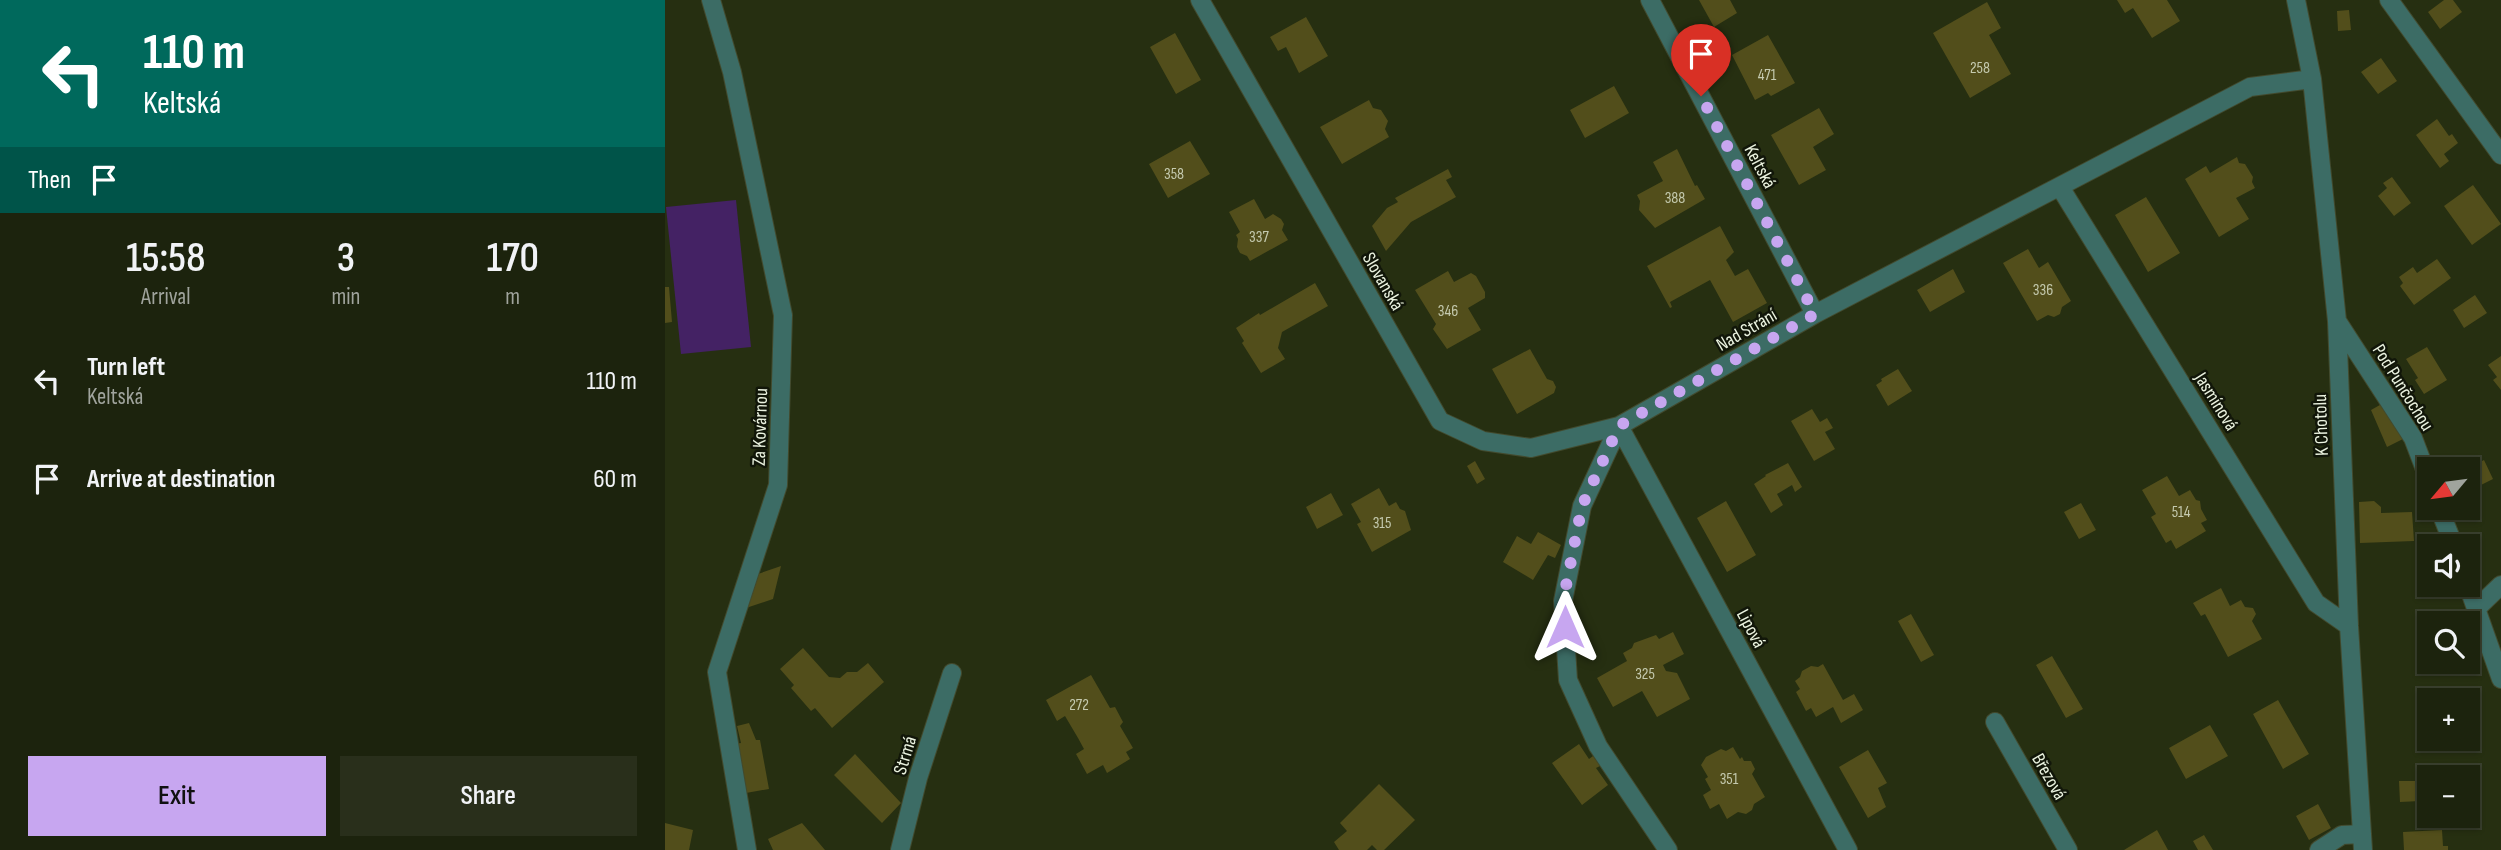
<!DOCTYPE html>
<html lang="en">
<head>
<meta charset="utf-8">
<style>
  :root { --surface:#1c230d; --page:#292f1b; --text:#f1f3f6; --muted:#a0a49d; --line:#3a402e; --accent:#c7a6f0 }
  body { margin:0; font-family:"Sofia Sans Condensed",sans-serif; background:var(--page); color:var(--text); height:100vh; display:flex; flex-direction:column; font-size:26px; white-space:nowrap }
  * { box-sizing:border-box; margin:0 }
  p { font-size:23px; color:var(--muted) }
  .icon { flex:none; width:38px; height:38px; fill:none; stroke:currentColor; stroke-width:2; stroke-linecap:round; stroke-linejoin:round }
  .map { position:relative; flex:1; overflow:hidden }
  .drawer { display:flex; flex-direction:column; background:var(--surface); width:665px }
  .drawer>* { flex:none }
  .guide { background:#00695c; color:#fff; overflow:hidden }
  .needle { width:46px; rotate:241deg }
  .fabs { position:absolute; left:1752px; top:457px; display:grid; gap:14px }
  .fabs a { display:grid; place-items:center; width:63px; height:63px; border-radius:0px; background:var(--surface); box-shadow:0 2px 5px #0004,0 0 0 2px var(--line); font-size:35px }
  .pin { position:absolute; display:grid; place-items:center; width:60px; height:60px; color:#fff; margin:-72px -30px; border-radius:50% 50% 50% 0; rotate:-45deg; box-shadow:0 0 7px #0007 }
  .pin .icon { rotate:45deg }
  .me { position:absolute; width:77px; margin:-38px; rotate:0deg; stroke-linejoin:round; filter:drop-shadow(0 0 5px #0008) }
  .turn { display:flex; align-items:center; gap:24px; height:147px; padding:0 28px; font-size:32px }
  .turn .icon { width:91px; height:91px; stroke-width:2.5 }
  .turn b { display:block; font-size:49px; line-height:60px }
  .then { display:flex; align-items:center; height:66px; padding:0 28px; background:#0003; gap:14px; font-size:26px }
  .eta { display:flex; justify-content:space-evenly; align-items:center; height:119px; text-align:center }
  .eta b { font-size:42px; font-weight:600; line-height:49px }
  .cta { display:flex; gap:14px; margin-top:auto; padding:14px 28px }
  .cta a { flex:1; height:80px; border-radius:0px; background:var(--accent); color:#111; font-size:28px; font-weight:600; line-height:80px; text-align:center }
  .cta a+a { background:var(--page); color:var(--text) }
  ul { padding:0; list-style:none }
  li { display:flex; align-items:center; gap:21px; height:98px; padding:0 28px }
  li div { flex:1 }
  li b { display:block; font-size:26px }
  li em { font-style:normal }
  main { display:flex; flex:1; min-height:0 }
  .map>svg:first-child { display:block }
  .green { fill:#442264 }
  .building { fill:#524e1b }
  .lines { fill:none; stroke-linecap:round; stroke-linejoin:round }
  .minor-casing { stroke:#424a2e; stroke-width:20 }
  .minor { stroke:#3c6c65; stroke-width:18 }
  .route { stroke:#c7a6f0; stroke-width:12; stroke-dasharray:0 21.6 }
  .labels { text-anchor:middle; stroke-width:5; stroke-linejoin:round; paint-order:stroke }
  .number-label { font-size:16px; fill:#c5caaf }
  .street-label { font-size:19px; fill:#ebf3e0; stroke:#111609 }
</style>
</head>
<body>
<main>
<section class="drawer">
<div class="guide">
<div class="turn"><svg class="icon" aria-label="left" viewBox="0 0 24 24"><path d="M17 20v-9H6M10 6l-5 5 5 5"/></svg><div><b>110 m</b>Keltská</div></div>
<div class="then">Then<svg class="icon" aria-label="arrive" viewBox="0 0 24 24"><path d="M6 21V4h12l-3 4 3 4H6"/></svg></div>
</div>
<div class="eta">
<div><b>15:58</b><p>Arrival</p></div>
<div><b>3</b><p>min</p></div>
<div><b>170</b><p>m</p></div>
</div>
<ul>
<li><svg class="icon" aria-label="left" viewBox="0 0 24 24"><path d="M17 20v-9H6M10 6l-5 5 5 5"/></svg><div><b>Turn left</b><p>Keltská</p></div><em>110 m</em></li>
<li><svg class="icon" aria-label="arrive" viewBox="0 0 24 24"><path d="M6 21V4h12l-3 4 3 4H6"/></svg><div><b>Arrive at destination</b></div><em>60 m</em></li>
</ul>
<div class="cta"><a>Exit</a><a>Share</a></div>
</section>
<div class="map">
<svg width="1836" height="850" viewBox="0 0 1836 850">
  <rect width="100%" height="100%" fill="#262f11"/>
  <path class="green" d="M71,200L86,347L16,354L1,207Z"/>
  <path class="building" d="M1034,0H1065L1072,13L1049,27Z
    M1452,0H1502L1515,21L1487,38L1468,8L1460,13Z
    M1779,0H1788L1797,12L1775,29L1763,12Z
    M1322,2L1336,28L1324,35L1346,74L1305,98L1268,33Z
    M1684,10L1686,30L1673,31L1672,11Z
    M641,17L663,56L634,73L621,47L613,51L605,37Z
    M510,33L536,80L511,94L485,47Z
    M1103,35L1130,83L1106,96L1103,93L1090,100L1067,55Z
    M1716,58L1732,81L1713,94L1696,72Z
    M949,86L964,113L920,138L905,110Z
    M704,100L708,108L716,110L723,121L720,129L724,137L677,164L655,127Z
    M1154,108L1169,134L1148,147L1161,170L1134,185L1106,135Z
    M1772,119L1784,136L1787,134L1793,143L1779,154L1784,161L1775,168L1751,135Z
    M525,141L545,174L503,198L484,164Z
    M1012,149L1030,186L1032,185L1040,199L990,228L974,210L975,201L972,195L998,181L988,162Z
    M1572,157L1574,163L1580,164L1588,177L1587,182L1590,188L1571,198L1584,219L1554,237L1520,179L1541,166L1545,173Z
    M783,169L787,177L781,180L791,197L746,222L721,251L707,226L722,208L733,202L730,198Z
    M1727,177L1746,203L1729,216L1713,196L1722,188L1718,183Z
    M1808,185L1836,224L1807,245L1779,206Z
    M1481,197L1515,253L1483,272L1450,215Z
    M589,199L600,219L608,214L616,219L619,224L617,230L623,240L585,261L582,256L575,253L572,247L573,239L571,235L575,232L564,212Z
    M1055,226L1069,252L1061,260L1070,276L1083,269L1102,303L1068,322L1045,280L1005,302L1007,307L1005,308L982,266Z
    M1363,249L1374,268L1383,262L1406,301L1397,307L1395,314L1389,317L1383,315L1372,321L1338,263Z
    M1772,259L1786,278L1749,305L1735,286L1738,283L1734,277L1748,267L1752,273Z
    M1288,269L1300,292L1265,312L1252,290Z
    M783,271L789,282L806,273L811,276L820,292V298L803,308L816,330L782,349L768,329L771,324L750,290Z
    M650,283L663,306L617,332L613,348L620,359L596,373L577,343L579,341L571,328L594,313L595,315Z
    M0,287H4L7,322L0,323Z
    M1810,295L1822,313L1799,328L1788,310Z
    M1762,347L1782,380L1759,394L1750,380L1753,378L1741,359Z
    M865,349L882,379L888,381L891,387L889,393L852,414L827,369Z
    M1836,356V390L1828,380L1832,377L1823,365Z
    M1233,369L1247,391L1223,406L1211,385L1217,381L1216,379Z
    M1722,401L1744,436L1722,447L1706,410Z
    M1147,409L1155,422L1162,418L1168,428L1160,432L1170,449L1149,461L1126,421Z
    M1819,460L1828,479L1810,488L1802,474V469Z
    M810,461L820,479L812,484L802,466Z
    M1123,463L1137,487L1130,492L1127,485L1112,494L1118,505L1106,513L1089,484L1101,476L1100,475Z
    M1502,476L1514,496L1525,490L1531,500L1535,501L1536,509L1542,520L1536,523L1541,531L1511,549L1506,540L1501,543L1486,517L1491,514L1477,490Z
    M714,488L724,506L731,502L735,509L740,511L746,530L707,552L692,524L696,522L686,504Z
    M666,493L678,515L652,529L641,507Z
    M1061,501L1091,555L1062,572L1032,518Z
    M1709,501L1716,507V513L1747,512L1749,541L1695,543L1694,502Z
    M1416,503L1431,530L1414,539L1399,512Z
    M873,532L896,545L890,558L883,555L868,580L838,562L852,536L866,544Z
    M116,566L108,599L78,609L90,575Z
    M1556,588L1565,606L1576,600L1580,607L1588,608L1591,614L1587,621L1597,639L1563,657L1540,614L1536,616L1528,603Z
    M1246,614L1269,655L1256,662L1233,621Z
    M1008,632L1019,654L998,665L1001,671L1012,673L1025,699L992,717L977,691L948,707L932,678L962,661L958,653L967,648L969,643L991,635L994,639Z
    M138,648L164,677L175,678L182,672H192L203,663L219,682L167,728L150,708L146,711L126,688L129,685L115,669Z
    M1387,656L1418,709L1401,718L1371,665Z
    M1158,664L1178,700L1189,694L1198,710L1176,723L1168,707L1151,717L1146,708L1141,711L1131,692L1135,689L1130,681L1135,677L1137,671L1146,666L1153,667Z
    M426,675L445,708L450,707L458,722L455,726L468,748L461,752L465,759L442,773L438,765L422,774L411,754L419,749L413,738L400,716L392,721L381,700Z
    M1613,700L1644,754L1618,769L1588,714Z
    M84,723L91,740H95L104,789L81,793L69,744L76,743L72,726Z
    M1545,725L1563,756L1521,779L1504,748Z
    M914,744L924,759L928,756L935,766L931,768L943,785L917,805L887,763Z
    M1068,747L1075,759L1077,757L1079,761H1086L1090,769L1087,774L1100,797L1089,804L1087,810L1081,814L1073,812L1062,819L1054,804L1045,809L1038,795L1046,790L1040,779L1043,777L1036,765L1041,757L1056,749L1061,751Z
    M1203,750L1222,783L1213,788L1221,807L1203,818L1174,767Z
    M190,754L236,803L217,823L169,775Z
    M1734,781H1754L1755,801L1735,802Z
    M714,784L750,820L719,850H712L707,845L702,850H674L669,842L682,831L675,823Z
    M1653,804L1666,828L1644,840L1631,816Z
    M0,823L28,830L24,850H0Z
    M137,823L160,850H108L103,839Z
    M1492,830L1503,850H1459L1477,839Z
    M1777,830L1778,846H1783V850H1739L1738,832Z
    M1539,835L1548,850H1533L1528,841Z"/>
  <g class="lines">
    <defs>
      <path id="minor" d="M46,0L67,72L118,315L113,485L52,672L82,850
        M535,0L775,421L818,441L866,448L954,426L1183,850
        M985,0L1150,314
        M1631,0L1647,79L1672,321L1684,626L1698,850
        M1724,0L1836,155
        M1395,187L1651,603L1684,626
        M1672,321L1748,438L1764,480
        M1774,508L1789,546
        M1802,583L1836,679
        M1812,608L1836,585
        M1330,722L1403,850
        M235,850L253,778L287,673
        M1003,850L933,746L903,680L898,601L917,506L954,426L1150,314L1585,87L1647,79
        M1654,850L1677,835L1697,834"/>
    </defs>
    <use href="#minor" class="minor-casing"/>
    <use href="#minor" class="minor"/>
  </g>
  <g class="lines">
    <path class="route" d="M900,627L898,601L917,506L954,426L1150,314L1036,96"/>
  </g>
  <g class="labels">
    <g class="number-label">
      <text x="1315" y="73">258</text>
      <text x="1102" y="80">471</text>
      <text x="509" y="179">358</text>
      <text x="1010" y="203">388</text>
      <text x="594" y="242">337</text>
      <text x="1378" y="295">336</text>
      <text x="783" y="316">346</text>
      <text x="1516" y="517">514</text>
      <text x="717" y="528">315</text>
      <text x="980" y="679">325</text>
      <text x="414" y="710">272</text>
      <text x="1064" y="784">351</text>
    </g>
    <g class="street-label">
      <text transform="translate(1096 166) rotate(62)" y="7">Keltská</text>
      <text transform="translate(719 281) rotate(60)" y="7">Slovanská</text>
      <text transform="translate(1081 329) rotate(-30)" y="7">Nad Strání</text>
      <text transform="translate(1739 387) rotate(58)" y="7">Pod Punčochou</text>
      <text transform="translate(1552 401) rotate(58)" y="7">Jasmínová</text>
      <text transform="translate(1655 425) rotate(-92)" y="7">K Chotolu</text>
      <text transform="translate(94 427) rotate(-88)" y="7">Za Kovárnou</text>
      <text transform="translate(1087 628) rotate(62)" y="7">Lipová</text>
      <text transform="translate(239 755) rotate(-73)" y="7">Strmá</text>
      <text transform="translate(1385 776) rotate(60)" y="7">Březová</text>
    </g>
  </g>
</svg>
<div class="fabs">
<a><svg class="needle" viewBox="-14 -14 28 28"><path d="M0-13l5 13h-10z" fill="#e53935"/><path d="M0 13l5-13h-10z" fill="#a0a49d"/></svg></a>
<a><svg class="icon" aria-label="sound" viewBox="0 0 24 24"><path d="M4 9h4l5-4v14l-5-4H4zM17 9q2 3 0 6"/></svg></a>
<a><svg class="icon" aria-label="search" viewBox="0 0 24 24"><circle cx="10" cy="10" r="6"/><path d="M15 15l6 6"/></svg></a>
<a>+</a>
<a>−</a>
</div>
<div class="pin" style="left:1036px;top:96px;background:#d93025"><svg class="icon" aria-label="arrive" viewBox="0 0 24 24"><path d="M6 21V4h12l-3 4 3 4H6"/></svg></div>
<svg class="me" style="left:900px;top:627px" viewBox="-20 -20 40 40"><path d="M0-17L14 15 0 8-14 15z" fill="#c7a6f0" stroke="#fff" stroke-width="4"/></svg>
</div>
</main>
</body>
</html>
